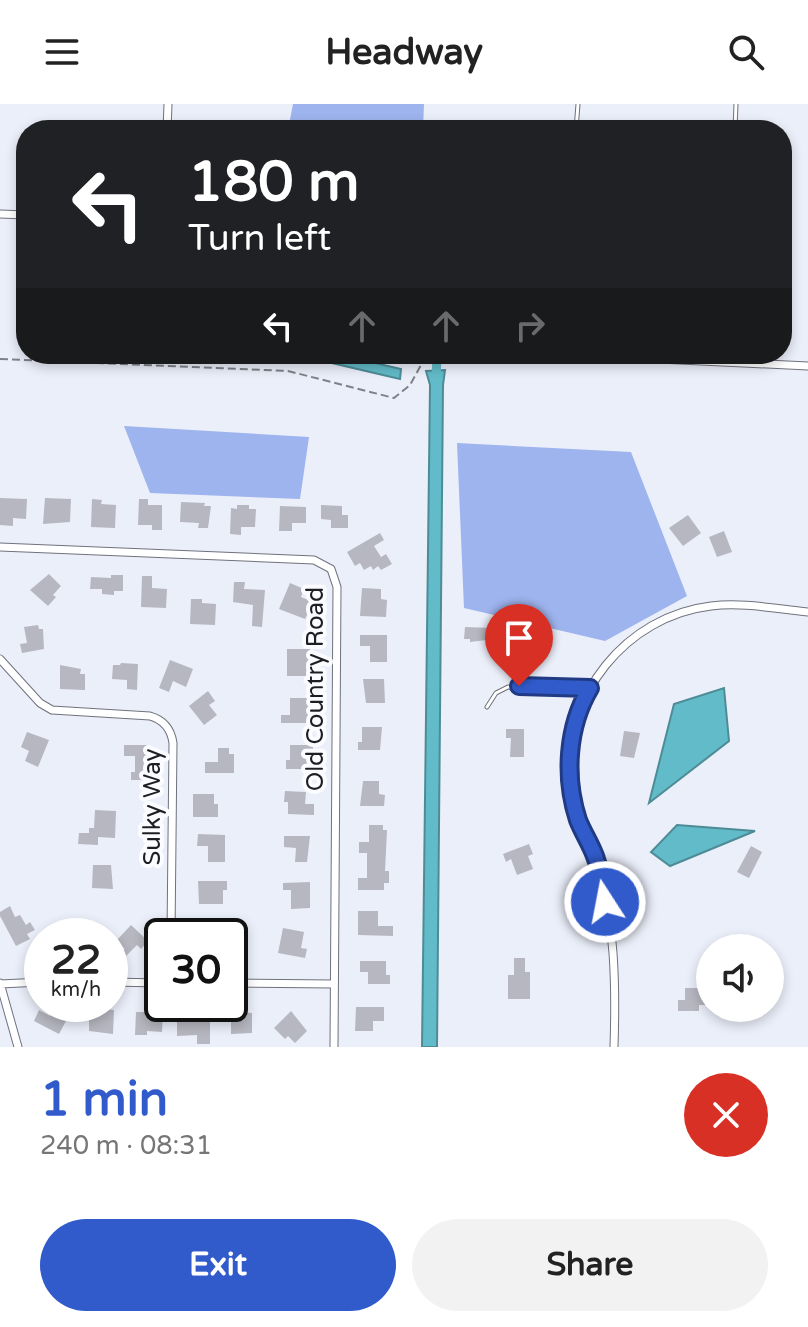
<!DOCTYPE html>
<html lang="en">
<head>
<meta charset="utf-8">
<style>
  :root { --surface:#fff; --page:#f2f2f2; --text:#222; --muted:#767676; --accent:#315bcb }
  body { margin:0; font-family:"Varela Round",sans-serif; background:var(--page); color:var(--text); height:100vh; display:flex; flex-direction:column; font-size:30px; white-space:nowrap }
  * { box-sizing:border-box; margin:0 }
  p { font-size:26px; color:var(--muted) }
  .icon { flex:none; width:44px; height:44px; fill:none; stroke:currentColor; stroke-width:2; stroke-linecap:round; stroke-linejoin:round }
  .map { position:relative; height:943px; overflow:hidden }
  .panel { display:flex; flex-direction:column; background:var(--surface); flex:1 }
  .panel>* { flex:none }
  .banner { position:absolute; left:16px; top:16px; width:776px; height:244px; border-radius:32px; box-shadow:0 4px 12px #0003; background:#202124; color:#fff; overflow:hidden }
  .tools { position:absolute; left:696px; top:830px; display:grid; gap:16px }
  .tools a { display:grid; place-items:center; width:88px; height:88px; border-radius:50%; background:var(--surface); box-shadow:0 4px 12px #0003; font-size:40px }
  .speed { position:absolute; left:24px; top:814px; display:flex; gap:16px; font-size:40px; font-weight:700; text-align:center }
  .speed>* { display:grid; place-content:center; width:104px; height:104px; border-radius:50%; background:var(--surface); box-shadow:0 4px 12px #0003; line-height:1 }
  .speed small { font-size:20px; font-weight:400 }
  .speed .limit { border:4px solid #111; border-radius:12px; background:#fff; color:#111 }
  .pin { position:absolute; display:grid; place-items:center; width:68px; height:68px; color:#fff; margin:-82px -34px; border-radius:50% 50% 50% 0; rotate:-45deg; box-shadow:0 0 8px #0007 }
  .pin .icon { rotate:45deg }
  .me { position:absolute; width:88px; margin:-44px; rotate:349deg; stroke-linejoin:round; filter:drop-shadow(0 0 6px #0008) }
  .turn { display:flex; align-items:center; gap:28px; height:168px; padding:0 40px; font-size:36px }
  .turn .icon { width:104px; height:104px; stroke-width:2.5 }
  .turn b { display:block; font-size:56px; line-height:68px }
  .lanes { display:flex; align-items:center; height:76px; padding:0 40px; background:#0003; justify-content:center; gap:40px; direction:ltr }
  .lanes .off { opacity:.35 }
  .round { display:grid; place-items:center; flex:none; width:84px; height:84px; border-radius:42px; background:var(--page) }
  .overview { display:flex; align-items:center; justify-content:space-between; height:136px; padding:0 40px }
  h1 { font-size:48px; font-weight:800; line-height:60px; color:var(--accent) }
  .button { display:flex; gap:16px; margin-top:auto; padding:16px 40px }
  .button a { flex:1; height:92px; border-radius:48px; background:var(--accent); color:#fff; font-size:32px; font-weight:800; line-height:92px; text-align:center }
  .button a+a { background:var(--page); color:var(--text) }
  header { display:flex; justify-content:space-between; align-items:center; height:104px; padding:0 40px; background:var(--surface); font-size:36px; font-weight:800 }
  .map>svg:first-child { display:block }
  .forest { fill:#9eb4ee }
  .water { fill:#62bbc8; stroke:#4d8c96; stroke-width:2 }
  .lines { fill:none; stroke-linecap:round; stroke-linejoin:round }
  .canal { stroke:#62bbc8; stroke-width:9 }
  .building { fill:#b7b7c1 }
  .lane-casing { stroke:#6f727c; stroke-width:5 }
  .street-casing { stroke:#6f727c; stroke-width:9 }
  .path { stroke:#7f8189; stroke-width:2; stroke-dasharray:8 4; stroke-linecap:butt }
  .lane { stroke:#fff; stroke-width:3 }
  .street { stroke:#fff; stroke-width:7 }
  .route-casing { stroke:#203b84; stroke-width:20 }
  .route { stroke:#315bcb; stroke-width:14 }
  .labels { text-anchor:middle; stroke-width:8; stroke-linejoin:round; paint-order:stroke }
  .street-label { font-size:24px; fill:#1d1e22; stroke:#fbfcff }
</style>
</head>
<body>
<header><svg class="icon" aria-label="menu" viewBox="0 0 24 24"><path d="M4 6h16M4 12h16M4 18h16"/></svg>Headway<svg class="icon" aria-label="search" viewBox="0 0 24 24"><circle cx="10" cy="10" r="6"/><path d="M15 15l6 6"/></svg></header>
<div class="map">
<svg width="808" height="943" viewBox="0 0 808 943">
  <rect width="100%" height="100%" fill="#ebeffa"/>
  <path class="forest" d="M293,0H424L423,26H288Z
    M124,322L309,333L300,395L150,389Z
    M457,339L631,348L687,492L605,537L464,504Z"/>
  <path class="water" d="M276,250H336L401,265L400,275L306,253Z
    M445,266L443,281L437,943H422L430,281L426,267Z
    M724,584L729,637L649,699L674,600Z
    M677,721L755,727L670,762L651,748Z"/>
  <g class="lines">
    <path class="canal" d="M436,276L437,252"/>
  </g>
  <path class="building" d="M0,394L27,395L26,415L13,414V422L0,421Z
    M45,394L71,395L70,418L43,420Z
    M92,395L102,396L101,400L116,401L115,424L91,423Z
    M139,395H148V401H162V426H152V421H138Z
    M181,398L205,399L204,402H211L208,424H198L199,419L180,418Z
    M237,401H249V405H256L255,423H241V431L230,430L231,404L237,405Z
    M321,401L342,402V411H348V424H331V416L321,415Z
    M280,402L306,403V419H292V427H279Z
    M688,411L701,429L683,442L669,424Z
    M724,427L732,448L717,453L709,433Z
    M380,429L384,436L374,442L381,453L386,450L392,460L381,466L378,462L373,466L371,462L364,466L360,459L355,462L347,448Z
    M49,470L61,482L53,491L56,493L48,502L30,486Z
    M111,471H123V487H114V491L102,490V485H90L91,473L111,474Z
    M142,472H152V484L167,485L166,504L141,503Z
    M234,478H245L244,485L265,486L262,523L252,522L253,501L233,498Z
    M290,479L304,485L301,493L313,498L305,515L279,505Z
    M362,484L381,485V495L387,496L386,513L360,512Z
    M191,495H202V499L216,500L215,521L190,520Z
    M38,521L39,525H43L44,545L22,549L20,540L27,539L24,523Z
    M465,523L494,524V535L470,538V535H464Z
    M360,531H387V558H370V542H360Z
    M287,545H310L306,572H287Z
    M170,556L193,565L186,583L173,577L169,588L159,584Z
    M121,559L138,560L137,586L127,585V576L112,575L113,561H120Z
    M60,561L81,565L80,570H85V586L60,585Z
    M363,575H384L385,599H366Z
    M208,587L215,597L209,601L217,611L204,621L189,602Z
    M290,594H313V603H308V619H281V611H290Z
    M362,623H382L380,646H358V638H362Z
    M506,625H524V653H510L511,634H506Z
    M624,627L640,629L634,654L620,652Z
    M27,628L49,636L38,663L25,657L29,647L21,643Z
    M124,641H147L146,676H131V668H135V652H124Z
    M290,641H313V665H286V656H290Z
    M218,644H229V650H234V669H205V658H218Z
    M363,677H379V690L385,691L384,702H360Z
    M285,687L306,688L305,700H314V711L288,710V698H284Z
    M193,690H214V700H218V713H193Z
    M95,706L116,707L115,734L98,733V741L78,740L79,729H89V724H94Z
    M369,721H383V726H387L385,767H389V779H384V786H358V774H367V749H359V738H369Z
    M198,730L225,731V758H208V742H197Z
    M284,732H310L307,758H295L296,744L284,743Z
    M529,740L533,750L528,752L533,765L517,771L511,755L506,758L503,750Z
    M751,742L762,748L749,774L737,768Z
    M93,761H111L113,785L92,784Z
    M198,777H227V786H223V800H199Z
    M310,778V804L291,805V786H283V779Z
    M10,802L15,813L20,811L26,821L30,818L35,826L27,830L30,835L16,842L0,812V808Z
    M358,807H378V822H393V832L358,831Z
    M131,821L148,837L141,845L137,841L124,854H113V845H125L116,837Z
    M283,824L304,828L301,844L307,845L305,854L278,849Z
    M514,854H525V868H530V895H508V871H514Z
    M360,857H386V871H390V880H368V868H360Z
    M685,884H705V901H699V907H678V896H685Z
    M56,900L72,906L59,930L34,917L39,906L50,912Z
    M89,903L114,906L113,930L89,927Z
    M199,903H210V940H197V931L177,932V913H199Z
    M356,903H384V917H373V927H355Z
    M231,904H240V908L252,909V929L231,930Z
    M291,907L307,927L295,939L288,932L285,935L274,924Z
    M136,908H163L162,928L147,927V931H135Z"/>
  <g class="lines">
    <defs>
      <path id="lane" d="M576,26L578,0
        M735,26L736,0
        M723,250L724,258
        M487,603L496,589L508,583L589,584"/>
      <path id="street" d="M167,26L168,0
        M0,110L26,111
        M554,250L808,262
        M0,443L314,456L331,465L337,483L334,943
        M0,555L40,599L52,606L150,612C164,616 171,625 173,639L171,832
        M110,878L162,879
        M0,879L18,943
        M230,879L334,880
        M0,880L42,878
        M614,943C616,881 615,816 597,757C594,747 588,738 584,729C576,713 572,695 570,677C562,592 626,512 711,502C743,498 776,505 808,508"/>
    </defs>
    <use href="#lane" class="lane-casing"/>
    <use href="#street" class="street-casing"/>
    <path class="path" d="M0,255L288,267L394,294L410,281L427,250"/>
    <use href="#lane" class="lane"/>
    <use href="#street" class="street"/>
  </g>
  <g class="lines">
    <defs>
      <path id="route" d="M519,582L590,584C567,623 564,673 578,716C583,729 592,742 596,755C601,769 602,784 605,798"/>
    </defs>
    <use href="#route" class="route-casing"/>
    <use href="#route" class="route"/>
  </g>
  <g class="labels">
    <g class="street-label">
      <text transform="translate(315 585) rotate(-90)" y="8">Old Country Road</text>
      <text transform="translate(152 703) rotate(-90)" y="8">Sulky Way</text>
    </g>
  </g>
</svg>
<div class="tools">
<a><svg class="icon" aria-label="sound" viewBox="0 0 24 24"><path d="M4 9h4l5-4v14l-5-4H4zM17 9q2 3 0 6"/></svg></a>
</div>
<div class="speed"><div>22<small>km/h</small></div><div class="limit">30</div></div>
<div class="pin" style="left:519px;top:582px;background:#d93025"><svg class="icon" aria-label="arrive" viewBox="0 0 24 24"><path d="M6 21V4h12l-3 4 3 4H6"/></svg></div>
<svg class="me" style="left:605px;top:798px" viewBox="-20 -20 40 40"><circle r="17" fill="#315bcb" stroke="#fff" stroke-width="3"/><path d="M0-11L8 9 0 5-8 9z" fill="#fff"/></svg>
<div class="banner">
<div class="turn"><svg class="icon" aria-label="left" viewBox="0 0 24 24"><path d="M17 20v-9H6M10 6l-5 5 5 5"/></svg><div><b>180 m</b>Turn left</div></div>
<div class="lanes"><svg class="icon" aria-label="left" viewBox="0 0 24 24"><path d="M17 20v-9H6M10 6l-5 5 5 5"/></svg><svg class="icon off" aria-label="ahead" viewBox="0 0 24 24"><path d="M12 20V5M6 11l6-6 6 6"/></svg><svg class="icon off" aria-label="ahead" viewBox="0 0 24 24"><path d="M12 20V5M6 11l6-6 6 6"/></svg><svg class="icon off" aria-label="right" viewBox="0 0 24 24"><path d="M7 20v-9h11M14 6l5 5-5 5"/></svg></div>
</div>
</div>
<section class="panel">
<div class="overview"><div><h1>1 min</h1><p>240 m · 08:31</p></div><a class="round" style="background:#d93025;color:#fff"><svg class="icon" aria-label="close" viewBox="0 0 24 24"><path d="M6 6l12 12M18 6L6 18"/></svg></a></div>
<div class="button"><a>Exit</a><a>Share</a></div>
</section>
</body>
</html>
